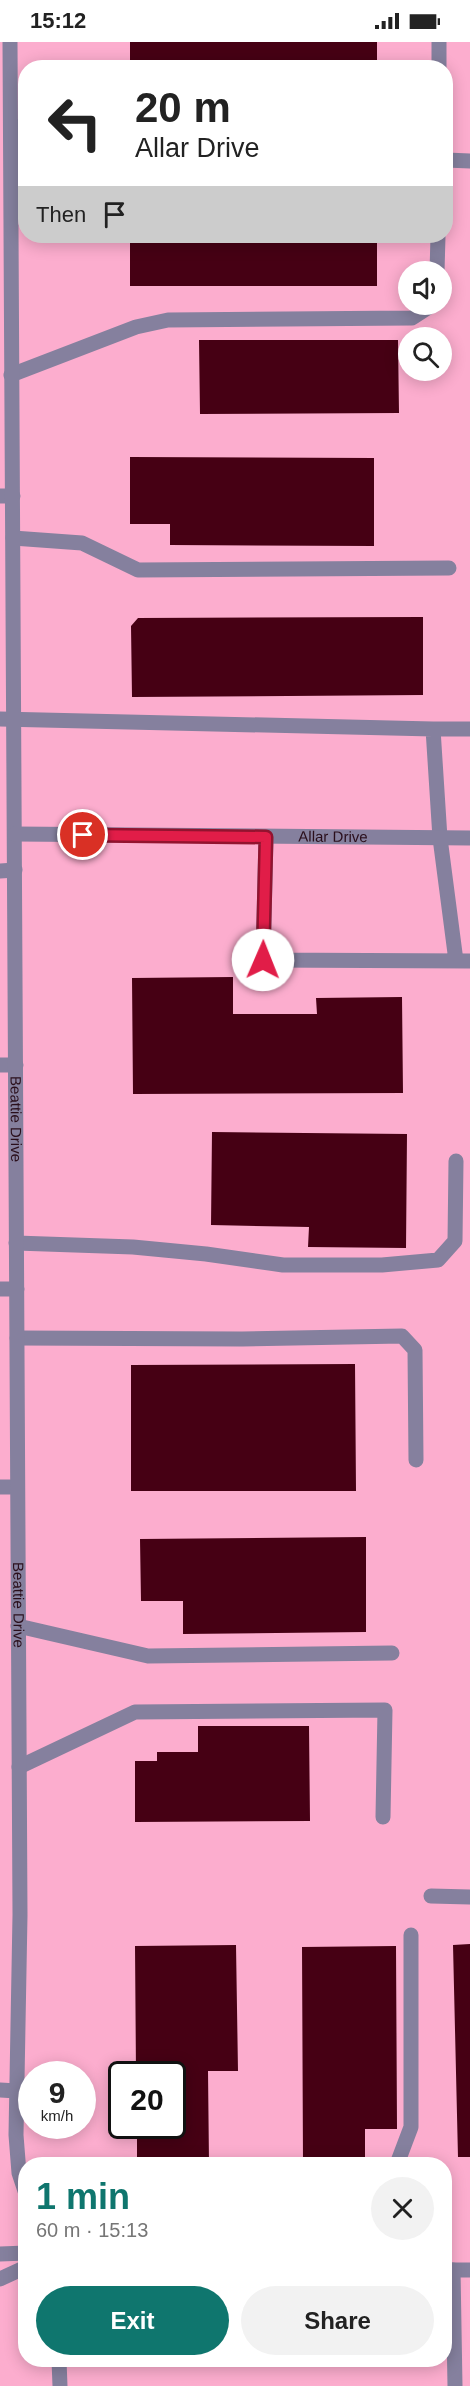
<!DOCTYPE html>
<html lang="en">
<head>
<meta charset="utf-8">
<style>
  :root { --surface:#fff; --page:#f2f2f2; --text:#222; --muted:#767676; --accent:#0f766e }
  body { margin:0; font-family:Arial,sans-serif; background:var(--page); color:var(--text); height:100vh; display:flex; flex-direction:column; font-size:22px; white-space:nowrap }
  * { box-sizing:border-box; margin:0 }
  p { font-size:20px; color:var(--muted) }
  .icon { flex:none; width:33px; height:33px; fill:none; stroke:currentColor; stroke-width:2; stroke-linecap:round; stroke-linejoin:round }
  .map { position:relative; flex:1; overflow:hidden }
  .panel { position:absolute; left:18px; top:2115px; width:434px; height:210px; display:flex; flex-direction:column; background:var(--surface); border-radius:24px; box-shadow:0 3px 15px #0003 }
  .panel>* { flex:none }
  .top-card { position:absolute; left:18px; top:18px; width:435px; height:183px; border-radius:24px; box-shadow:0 3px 15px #0003; background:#fff; color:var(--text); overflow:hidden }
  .controls { position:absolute; left:398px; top:219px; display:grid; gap:12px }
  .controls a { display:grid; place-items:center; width:54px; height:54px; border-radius:50%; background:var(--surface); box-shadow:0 3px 15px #0003; font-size:30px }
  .speed { position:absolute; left:18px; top:2019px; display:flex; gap:12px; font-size:30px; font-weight:700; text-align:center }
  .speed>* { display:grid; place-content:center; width:78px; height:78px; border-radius:50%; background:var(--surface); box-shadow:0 3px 15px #0003; line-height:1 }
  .speed small { font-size:15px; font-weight:400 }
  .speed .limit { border:3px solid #111; border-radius:9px; background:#fff; color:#111 }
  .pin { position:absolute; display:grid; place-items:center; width:51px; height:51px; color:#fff; margin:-26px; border:3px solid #fff; border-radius:50%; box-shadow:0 2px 6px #0007 }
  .me { position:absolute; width:66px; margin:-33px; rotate:1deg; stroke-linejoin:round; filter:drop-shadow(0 0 4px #0008) }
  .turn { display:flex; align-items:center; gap:21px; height:126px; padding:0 18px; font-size:27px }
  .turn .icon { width:78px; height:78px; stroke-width:2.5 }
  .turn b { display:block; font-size:42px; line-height:51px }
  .then { display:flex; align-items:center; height:57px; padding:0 18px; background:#0003; gap:12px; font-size:22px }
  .round { display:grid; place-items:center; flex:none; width:63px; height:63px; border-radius:32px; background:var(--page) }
  .overview { display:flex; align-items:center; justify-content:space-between; height:102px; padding:0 18px }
  h1 { font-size:36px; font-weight:800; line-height:45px; color:var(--accent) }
  .action { display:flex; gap:12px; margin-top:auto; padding:12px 18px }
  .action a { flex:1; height:69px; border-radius:36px; background:var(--accent); color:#fff; font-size:24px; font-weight:800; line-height:69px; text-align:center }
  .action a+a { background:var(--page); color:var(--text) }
  .status { display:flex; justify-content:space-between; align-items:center; height:42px; padding:0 30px; background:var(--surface); direction:ltr }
  .status svg { height:16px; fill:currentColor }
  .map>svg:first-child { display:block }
  .building { fill:#460014 }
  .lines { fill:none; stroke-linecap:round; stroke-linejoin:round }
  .service { stroke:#85809e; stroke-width:15 }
  .minor { stroke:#85809e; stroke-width:15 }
  .route-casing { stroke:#92132f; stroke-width:15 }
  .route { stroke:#e11d48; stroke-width:10 }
  .labels { text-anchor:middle; stroke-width:6; stroke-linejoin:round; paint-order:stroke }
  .street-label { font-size:15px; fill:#2a0e1b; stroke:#fcadce }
</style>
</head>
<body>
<div class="status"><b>15:12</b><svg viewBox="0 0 49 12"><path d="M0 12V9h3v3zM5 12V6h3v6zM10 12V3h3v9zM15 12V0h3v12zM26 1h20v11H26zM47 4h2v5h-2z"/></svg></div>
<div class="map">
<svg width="470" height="2344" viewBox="0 0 470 2344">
  <rect width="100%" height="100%" fill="#fcadce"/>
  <path class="building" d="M130,0H377V26H130Z
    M130,194H377V244H130Z
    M199,298H398L399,371L200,372Z
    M130,415L374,416V504L170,503V482H130Z
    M423,575V653L132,655L131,584L138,576Z
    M233,935V972H317L316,956L402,955L403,1051L133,1052L132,936Z
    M212,1090L407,1092L406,1206L308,1205L309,1185L211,1183Z
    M355,1322L356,1449H131V1323Z
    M366,1495V1590L183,1592V1559H141L140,1497Z
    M198,1684H309L310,1779L135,1780V1719H157V1710H198Z
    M470,1902V2115H458L453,1903Z
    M236,1903L238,2029H208L209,2122H137V2084H172V2032H136L135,1904Z
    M396,1904L397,2087H365V2118L303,2119L302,1905Z"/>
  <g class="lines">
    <path class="service" d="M439,26V0
      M11,84L26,86
      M446,118L470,119
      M437,230L438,194
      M11,333L136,285L168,278L412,276L429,265L430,262
      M0,454H13
      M13,496L82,501L138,528L449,526
      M0,677L433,687L440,796L456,919
      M433,687H470
      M266,795L263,918L470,919
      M0,829L15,828
      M0,1023H16
      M16,1201L133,1205L206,1212L283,1223H382L438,1218L455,1199L456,1119
      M0,1247H17
      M17,1296L242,1297L402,1294L415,1308L416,1418
      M0,1445H17
      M18,1584L148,1614L392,1611
      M19,1725L135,1670L385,1668L383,1775
      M431,1854L470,1855
      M0,2048L17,2049
      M397,2122L411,2085V1893
      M0,2212L26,2211
      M453,2228L455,2344
      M0,2237L26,2225
      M59,2318L60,2344"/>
    <g class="minor">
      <path id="s1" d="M10,0L20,1873L16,2093L19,2131L26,2152"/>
      <path id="s2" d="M15,792L470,796"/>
      <path d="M444,2228H470"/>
    </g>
  </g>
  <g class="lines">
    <defs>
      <path id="route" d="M83,793L266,795L263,918"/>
    </defs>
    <use href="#route" class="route-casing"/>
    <use href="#route" class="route"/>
  </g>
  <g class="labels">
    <g class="street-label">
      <text dy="5" stroke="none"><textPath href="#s2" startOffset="318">Allar Drive</textPath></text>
      <text dy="5" stroke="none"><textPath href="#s1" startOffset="1077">Beattie Drive</textPath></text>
      <text dy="5" stroke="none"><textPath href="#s1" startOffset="1563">Beattie Drive</textPath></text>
    </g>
  </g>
</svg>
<div class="controls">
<a><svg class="icon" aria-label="sound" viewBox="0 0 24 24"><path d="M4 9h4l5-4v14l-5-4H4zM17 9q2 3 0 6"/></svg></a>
<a><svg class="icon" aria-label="search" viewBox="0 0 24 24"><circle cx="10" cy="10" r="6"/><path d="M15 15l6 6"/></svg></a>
</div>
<div class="speed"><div>9<small>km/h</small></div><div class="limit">20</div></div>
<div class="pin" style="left:83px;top:793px;background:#d93025"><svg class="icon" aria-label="arrive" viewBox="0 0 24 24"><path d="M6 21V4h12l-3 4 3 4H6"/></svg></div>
<svg class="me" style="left:263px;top:918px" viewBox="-20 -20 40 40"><circle r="19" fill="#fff"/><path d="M0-13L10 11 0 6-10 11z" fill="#e11d48"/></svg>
<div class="top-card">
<div class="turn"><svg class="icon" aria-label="left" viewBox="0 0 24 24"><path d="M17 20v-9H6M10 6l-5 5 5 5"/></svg><div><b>20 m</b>Allar Drive</div></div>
<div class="then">Then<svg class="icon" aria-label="arrive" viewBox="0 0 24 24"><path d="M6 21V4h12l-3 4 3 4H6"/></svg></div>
</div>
<section class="panel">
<div class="overview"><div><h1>1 min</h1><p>60 m · 15:13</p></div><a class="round"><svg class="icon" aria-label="close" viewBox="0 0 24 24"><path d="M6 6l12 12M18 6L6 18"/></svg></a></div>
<div class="action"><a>Exit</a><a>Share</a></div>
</section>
</div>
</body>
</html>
